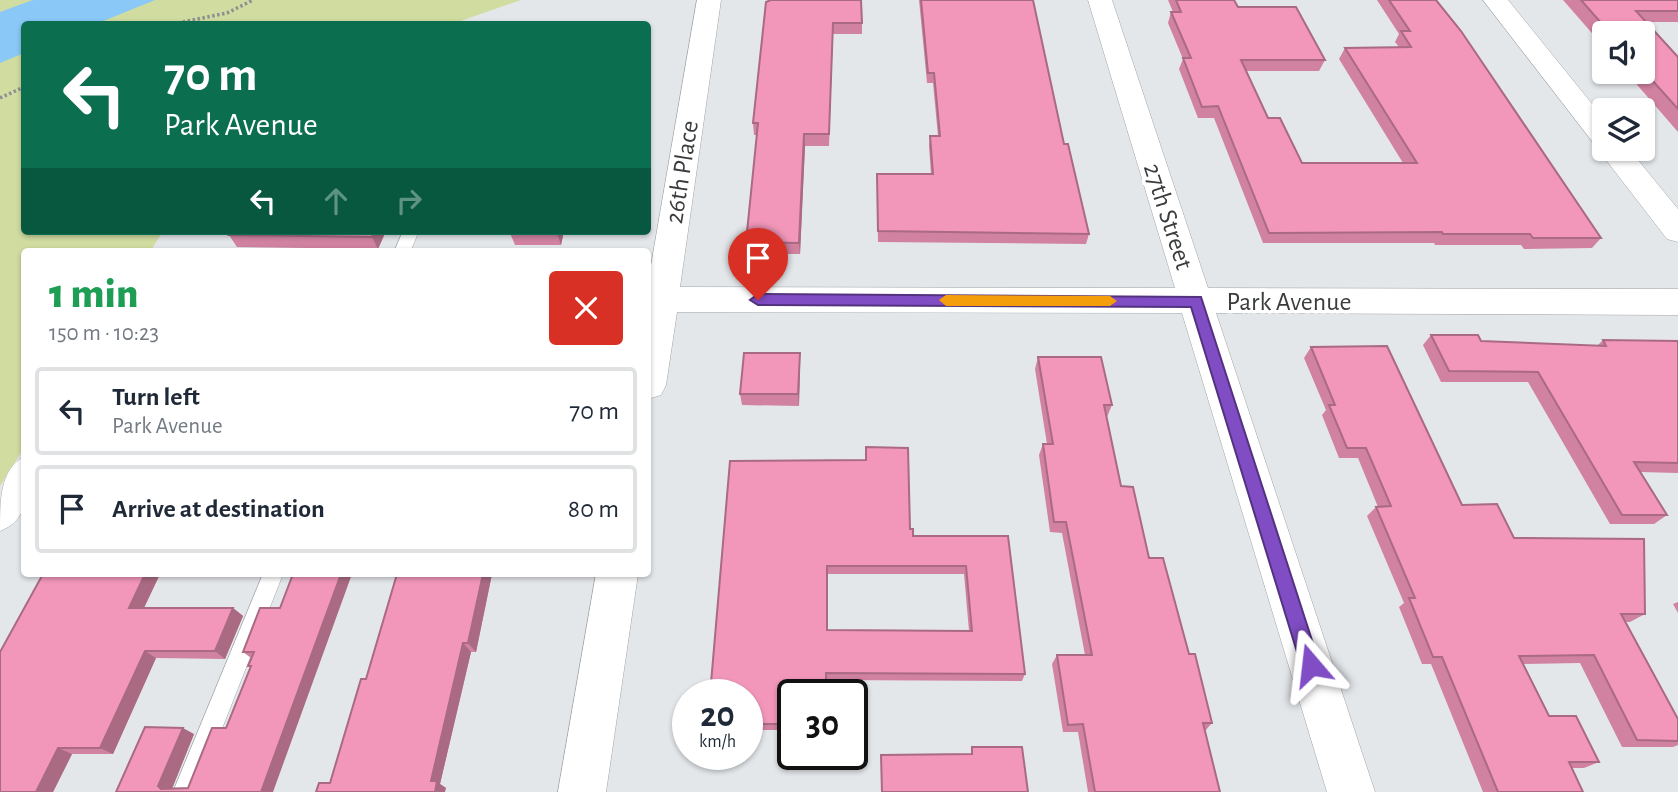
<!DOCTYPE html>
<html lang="en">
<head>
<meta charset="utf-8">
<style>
  :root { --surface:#fff; --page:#f6f6f7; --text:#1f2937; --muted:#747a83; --line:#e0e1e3 }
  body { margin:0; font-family:"Alegreya Sans",sans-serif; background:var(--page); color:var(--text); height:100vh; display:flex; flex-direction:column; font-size:26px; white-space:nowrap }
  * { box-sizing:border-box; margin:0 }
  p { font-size:23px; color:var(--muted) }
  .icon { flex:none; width:38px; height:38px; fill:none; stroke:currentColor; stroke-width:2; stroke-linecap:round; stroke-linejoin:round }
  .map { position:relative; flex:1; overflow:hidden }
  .details { position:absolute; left:21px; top:248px; width:630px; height:329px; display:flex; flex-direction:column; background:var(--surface); border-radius:7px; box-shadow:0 2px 5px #0004 }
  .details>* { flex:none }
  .banner { position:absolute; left:21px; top:21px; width:630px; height:214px; border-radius:7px; box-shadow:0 2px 5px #0004; background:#0b6e4f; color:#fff; overflow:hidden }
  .buttons { position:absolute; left:1592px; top:21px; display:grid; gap:14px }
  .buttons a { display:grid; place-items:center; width:63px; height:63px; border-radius:7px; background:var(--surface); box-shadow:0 2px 5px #0004; font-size:35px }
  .speed { position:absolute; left:672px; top:679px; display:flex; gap:14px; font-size:35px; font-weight:700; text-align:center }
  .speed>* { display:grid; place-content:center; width:91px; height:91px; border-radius:50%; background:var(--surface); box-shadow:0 2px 5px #0004; line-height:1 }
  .speed small { font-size:18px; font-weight:400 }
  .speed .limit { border:4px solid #111; border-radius:10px; background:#fff; color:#111 }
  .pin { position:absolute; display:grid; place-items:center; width:60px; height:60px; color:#fff; margin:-72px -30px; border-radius:50% 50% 50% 0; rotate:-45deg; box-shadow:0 0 7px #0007 }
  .pin .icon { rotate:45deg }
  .me { position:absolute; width:77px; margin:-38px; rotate:343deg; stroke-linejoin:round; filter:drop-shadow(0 0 5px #0008) }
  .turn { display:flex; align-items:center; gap:24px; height:147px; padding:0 28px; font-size:32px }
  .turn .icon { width:91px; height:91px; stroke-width:2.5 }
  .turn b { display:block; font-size:49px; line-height:60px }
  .lanes { display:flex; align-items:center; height:66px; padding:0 28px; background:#0003; justify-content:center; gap:35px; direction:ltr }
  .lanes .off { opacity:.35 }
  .round { display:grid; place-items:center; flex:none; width:74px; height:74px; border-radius:7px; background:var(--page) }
  .head { display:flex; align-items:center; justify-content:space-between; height:119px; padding:0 28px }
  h1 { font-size:42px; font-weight:800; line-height:52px; color:#1e9e55 }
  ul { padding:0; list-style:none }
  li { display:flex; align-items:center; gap:21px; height:88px; margin:0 14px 10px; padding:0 14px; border:4px solid var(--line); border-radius:7px }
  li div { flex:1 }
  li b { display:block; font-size:26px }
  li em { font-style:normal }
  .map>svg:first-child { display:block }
  .green { fill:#d1dca1 }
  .water { fill:#89c8f7 }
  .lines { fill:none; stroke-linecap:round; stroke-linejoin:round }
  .service-casing { stroke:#a2a5a7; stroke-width:1 }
  .minor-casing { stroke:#a2a5a7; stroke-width:1 }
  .path { stroke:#8e9092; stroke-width:3.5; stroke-dasharray:2.5 2.5; stroke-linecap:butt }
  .service { fill:#fff; fill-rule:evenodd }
  .minor { fill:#fff; fill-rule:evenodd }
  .wall { fill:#d082a0; fill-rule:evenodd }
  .shaded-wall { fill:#a96a82 }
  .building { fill:#f297ba; stroke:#a96a82; stroke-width:2; fill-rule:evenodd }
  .route { fill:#804dc4; stroke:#53327f; stroke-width:2 }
  .slow { fill:#f59e0b }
  .labels { text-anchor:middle; stroke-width:7; stroke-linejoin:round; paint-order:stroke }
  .street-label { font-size:26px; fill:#3a3c3d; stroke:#fff }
</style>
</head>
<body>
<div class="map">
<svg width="1678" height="792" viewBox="0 0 1678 792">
  <rect width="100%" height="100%" fill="#e4e7ea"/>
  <path class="green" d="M0,0H521L452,24H24V231H163L150,252H24V448L0,486Z"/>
  <path class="water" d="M33,0H155L96,24H24V53L0,63V12Z"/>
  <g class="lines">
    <defs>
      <path id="service" d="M403,231H419L410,252H394Z
        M263,574H283L197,792H173Z"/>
      <path id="minor" d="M697,0H721L680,287L1175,288L1088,0H1112L1208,288L1678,289V315L1216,313L1375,792H1327L1182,313L677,312L666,385L661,395L648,399V283Z
        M1483,0H1508L1605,120V149H1629L1678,209V242L1667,239L1603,156L1600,147L1595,145Z
        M24,457C27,486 32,519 0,531C0,501 0,469 24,457Z
        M596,574H638L606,792H558Z"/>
    </defs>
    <use href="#service" class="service-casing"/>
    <use href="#minor" class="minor-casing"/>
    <path class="path" d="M173,24L227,13L253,0
      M0,98L24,87"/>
    <use href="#service" class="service"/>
    <use href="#minor" class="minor"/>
  </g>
  <path class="wall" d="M919,0H1033L1064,144L1089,234L1086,244L878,242L877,174H931L929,146L930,136H938L933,83H927Z
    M1168,0H1234L1238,7L1325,60L1319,71H1246L1268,118L1302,163H1403L1339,59L1345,48L1399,47L1395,42L1399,34L1377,0H1436L1601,238L1592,248L1524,249L1521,245H1435L1434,243H1263L1214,118H1198L1179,69L1183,59L1168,23L1171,12H1173Z
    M1563,0H1678V22H1646L1678,57V132L1626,72H1643V33H1605V48Z
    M766,2L862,23V34H833L829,146H805L800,254H747L746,242L757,135H754L753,123Z
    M232,231H386L378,249L237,247L229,235Z
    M564,231L561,245H515L510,233Z
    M1431,335L1481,341L1597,346L1603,340L1678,341V473L1640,472L1667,515L1654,524H1610L1528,382H1441L1423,345Z
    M1311,347L1462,505L1514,538L1645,614L1630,622H1626L1678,719V745L1673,747H1622L1580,663L1522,664L1549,716L1599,762L1584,768H1572L1583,792H1483L1431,664H1422L1399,607L1404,603L1367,516L1376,507H1378L1358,458H1339L1322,415L1326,410L1304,358Z
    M800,353L799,406L742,405L740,394Z
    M1038,357L1112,405L1107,417L1121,486L1189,654L1212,723L1205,731L1220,792H1088L1078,732H1063L1052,664L1057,655H1085L1062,533L1050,532L1039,455L1043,444H1047L1035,369Z
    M866,447L913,536H1008L1025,674L1022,681L826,680L793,695V730H747V695L866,460ZM827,574H964L969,631L827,630Z
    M43,574H160L144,608H233L243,616L225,659L156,658L113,754H72L53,792H0Z
    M492,574L476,652H471L440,784L446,788L330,783Z
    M1678,602V613L1673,604Z
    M280,608L273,792H116L194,734L172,789L188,788L226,728L250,667L248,666L251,658L243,652Z"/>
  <path class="shaded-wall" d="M804,134L805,146L800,254L799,243Z
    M374,231H386L378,249L372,237Z
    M557,231H564L561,245L557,233Z
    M800,353V365L799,406L798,394Z
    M145,574H160L140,616L129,608Z
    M341,574H352L273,792H261Z
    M483,574H492L476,652L468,643Z
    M233,608L243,616L225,659L215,651Z
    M463,643L471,652L440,784L446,788L445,792H435L431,781Z
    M145,651L156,658L113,754L100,748Z
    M183,728L194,734L171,791L161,789L158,786Z
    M58,748L72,754L53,792H36Z"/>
  <path class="building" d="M771,0H861L862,23H833L829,134H804L799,243L746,242L758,123H753L766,2Z
    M921,0H1033L1064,144H1068L1089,234L878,231L877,174H933L930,136H940L934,73H928Z
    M1176,0H1234L1238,7H1296L1325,60H1241L1268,118H1280L1302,163H1417L1345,48L1411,47L1401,31H1410L1389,0H1436L1461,31L1601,238H1533L1530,234H1443L1442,232L1269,233L1218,106L1202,107L1183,58H1191L1171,12H1181Z
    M1581,0H1678V11H1636L1678,57V109L1643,70V33H1610Z
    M232,231H374L372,237L229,235Z
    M510,231H557V233H510Z
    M1431,335H1478L1481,341L1606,346L1603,340L1678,341V463L1634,462L1667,515H1622L1538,372L1449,371Z
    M1387,346L1462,505L1497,504L1514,538L1644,539L1645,614H1621L1678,719V741L1637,740L1594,655L1519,656L1549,716H1576L1599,762H1569L1583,792H1498L1442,657H1433L1409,598H1415L1376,507L1391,506L1366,448H1347L1329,405H1335L1311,347Z
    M744,353H800L798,394H740Z
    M1038,357H1101L1112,405H1104L1121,486L1133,487L1149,558H1163L1189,654H1195L1212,723H1203L1220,792H1095L1083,724L1068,725L1057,655H1092L1066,522H1054L1043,444H1053Z
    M866,447L908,448L910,529H913V536H1008L1025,674L826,673V695H793V724H747V695H710L730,461L866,460ZM827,566H966L972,631L827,630Z
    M43,574H145L129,608H233L215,651H145L100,748H58L36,792H0V652Z
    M293,574H341L261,792H116L145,727L183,728L158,786L161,789L188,788L212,728H226L251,666H248L254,652H243L260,608H280Z
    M397,574H483L468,643H463L431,781H437L435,792H316L319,783H330L361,679H366Z
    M972,747H1022L1028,792H882L881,755L972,754Z"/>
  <path class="route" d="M758,294L1201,297L1320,665L1318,672L1311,675L1304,672L1301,665L1191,307L758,305L750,300Z"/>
  <path class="slow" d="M946,295L1110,296L1117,301L1110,306H946L939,300Z"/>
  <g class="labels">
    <g class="street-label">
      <text transform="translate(681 172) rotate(-81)" y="9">26th Place</text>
      <text transform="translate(1169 216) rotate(72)" y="9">27th Street</text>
      <text x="1289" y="310">Park Avenue</text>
    </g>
  </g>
</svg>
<div class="buttons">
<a><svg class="icon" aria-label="sound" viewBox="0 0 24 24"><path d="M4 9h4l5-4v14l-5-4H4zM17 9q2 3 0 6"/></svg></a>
<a><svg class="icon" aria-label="layers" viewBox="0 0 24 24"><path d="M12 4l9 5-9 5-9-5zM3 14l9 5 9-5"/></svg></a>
</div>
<div class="speed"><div>20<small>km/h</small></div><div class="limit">30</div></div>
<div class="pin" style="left:758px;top:300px;background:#d93025"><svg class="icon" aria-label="arrive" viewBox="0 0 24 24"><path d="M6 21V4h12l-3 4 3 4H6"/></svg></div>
<svg class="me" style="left:1311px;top:665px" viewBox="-20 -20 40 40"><path d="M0-17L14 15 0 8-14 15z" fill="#804dc4" stroke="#fff" stroke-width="4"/></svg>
<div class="banner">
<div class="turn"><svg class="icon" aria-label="left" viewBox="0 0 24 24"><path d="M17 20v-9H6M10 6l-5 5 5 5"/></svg><div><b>70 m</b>Park Avenue</div></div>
<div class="lanes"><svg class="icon" aria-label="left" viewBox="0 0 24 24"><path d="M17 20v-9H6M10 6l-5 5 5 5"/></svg><svg class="icon off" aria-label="ahead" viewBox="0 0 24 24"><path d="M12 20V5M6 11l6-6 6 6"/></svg><svg class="icon off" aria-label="right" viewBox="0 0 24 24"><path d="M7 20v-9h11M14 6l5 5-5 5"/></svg></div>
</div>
<section class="details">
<div class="head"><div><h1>1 min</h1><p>150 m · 10:23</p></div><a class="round" style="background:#d93025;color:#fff"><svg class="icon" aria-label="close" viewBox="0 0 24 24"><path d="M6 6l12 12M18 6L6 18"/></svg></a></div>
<ul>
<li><svg class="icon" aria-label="left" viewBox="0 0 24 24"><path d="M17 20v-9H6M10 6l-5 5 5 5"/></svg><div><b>Turn left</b><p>Park Avenue</p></div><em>70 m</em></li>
<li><svg class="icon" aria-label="arrive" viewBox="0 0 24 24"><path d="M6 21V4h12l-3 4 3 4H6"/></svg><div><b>Arrive at destination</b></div><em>80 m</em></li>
</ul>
</section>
</div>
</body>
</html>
